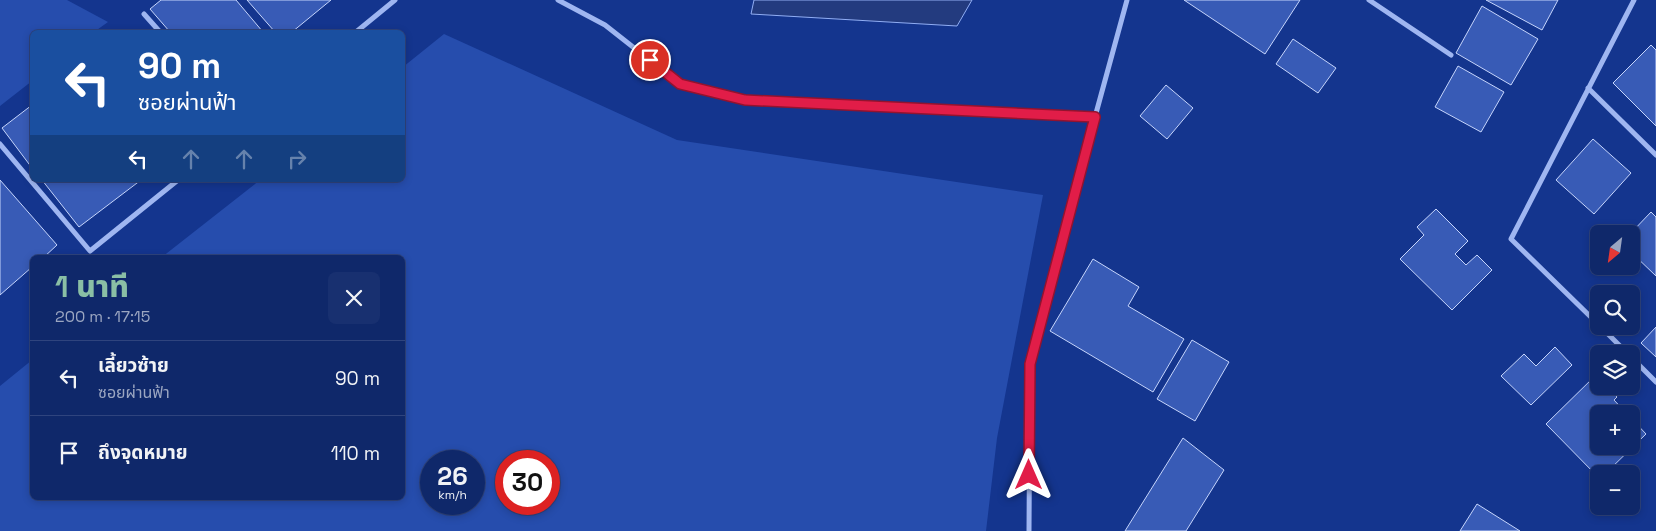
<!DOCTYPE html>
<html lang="th">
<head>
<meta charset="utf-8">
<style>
  :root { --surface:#0f286a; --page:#183070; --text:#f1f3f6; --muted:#9ba6c1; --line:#2f447e; --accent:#8abfa5 }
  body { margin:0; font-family:"Space Grotesk","Noto Sans Thai",sans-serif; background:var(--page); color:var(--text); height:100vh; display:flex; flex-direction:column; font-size:19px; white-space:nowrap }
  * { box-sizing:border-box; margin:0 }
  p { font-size:16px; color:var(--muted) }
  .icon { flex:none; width:28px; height:28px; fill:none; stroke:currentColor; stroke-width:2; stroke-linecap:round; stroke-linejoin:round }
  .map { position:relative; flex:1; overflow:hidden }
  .drawer { position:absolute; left:30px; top:255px; width:375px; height:245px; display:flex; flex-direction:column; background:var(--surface); border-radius:8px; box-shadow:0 2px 8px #0003,0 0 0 1px var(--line) }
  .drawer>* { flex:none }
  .hud { position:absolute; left:30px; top:30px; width:375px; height:152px; border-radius:8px; box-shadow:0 2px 8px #0003,0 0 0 1px var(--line); background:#1a4fa0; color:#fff; overflow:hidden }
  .needle { width:32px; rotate:209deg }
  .tools { position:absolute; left:1590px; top:225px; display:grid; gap:10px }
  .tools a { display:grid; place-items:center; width:50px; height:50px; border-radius:8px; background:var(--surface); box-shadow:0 2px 8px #0003,0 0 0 1px var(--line); font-size:25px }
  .speed { position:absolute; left:420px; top:450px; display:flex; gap:10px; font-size:25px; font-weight:700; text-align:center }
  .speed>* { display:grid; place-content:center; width:65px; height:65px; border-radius:50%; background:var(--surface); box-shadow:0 2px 8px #0003,0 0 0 1px var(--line); line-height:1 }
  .speed small { font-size:12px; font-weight:400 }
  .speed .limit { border:8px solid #d22; background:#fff; color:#111 }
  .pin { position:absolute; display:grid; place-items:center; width:42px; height:42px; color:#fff; margin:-21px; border:2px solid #fff; border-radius:50%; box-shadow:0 1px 5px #0007 }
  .me { position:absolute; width:55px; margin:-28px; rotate:0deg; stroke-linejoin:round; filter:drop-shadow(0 0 4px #0008) }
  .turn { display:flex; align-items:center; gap:18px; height:105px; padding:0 25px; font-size:22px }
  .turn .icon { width:65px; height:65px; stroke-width:2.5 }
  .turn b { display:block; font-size:35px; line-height:42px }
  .lanes { display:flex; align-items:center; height:48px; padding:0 25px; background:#0003; justify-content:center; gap:25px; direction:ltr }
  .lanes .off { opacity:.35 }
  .round { display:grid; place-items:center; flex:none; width:52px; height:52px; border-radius:8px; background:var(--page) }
  .overview { display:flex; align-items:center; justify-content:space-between; height:85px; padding:0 25px }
  h1 { font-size:30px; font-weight:800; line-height:38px; color:var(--accent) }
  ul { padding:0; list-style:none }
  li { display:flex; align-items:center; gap:15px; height:75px; padding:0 25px; border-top:1px solid var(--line) }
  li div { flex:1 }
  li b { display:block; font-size:19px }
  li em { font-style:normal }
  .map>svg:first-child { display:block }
  .green { fill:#264dad; fill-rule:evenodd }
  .water { fill:#233b7f; stroke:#91aef4 }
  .building { fill:#385bb6; stroke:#c6d5fc }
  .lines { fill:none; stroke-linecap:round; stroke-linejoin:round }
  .minor { stroke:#9fb6f1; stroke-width:5 }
  .route-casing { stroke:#92132f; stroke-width:12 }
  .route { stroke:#e11d48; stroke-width:9 }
</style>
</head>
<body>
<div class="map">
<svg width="1656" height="531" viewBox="0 0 1656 531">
  <rect width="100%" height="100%" fill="#14358e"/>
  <path class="green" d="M0,0H67L108,22L94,32H32V81L0,106Z
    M444,34L677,140L1043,195L997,438L986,531H0V386L32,360V498H402V258L162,257L260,180H402L403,67ZM431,461H474V504H431ZM506,461H549V504H506Z"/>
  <path class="water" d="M754,0H972L957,26L751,14Z"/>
  <path class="building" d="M161,0H236L263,32H170L150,9Z
    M247,0H331L292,32H275Z
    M1184,0H1300L1265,54Z
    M1486,0H1558L1542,30Z
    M1482,6L1538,39L1511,85L1456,53Z
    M1293,39L1336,68L1318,93L1276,64Z
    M1651,45L1656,50V126L1613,83Z
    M1458,66L1504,92L1481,132L1435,107Z
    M1166,85L1193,108L1167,139L1140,116Z
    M32,105V168L2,128Z
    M1593,139L1631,173L1594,214L1556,180Z
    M0,180L57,245L43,258H32V267L0,295Z
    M42,180H141L79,227Z
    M1436,209L1468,241L1455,254L1466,265L1477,255L1492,270L1452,310L1400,259L1424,235L1417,227Z
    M1651,212L1656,217V276L1631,252L1630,234Z
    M1093,259L1139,287L1128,306L1184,339L1153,392L1050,331Z
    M1656,327V357L1641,343Z
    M1192,340L1229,362L1195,421L1157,399Z
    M1555,347L1572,365L1531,405L1501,376L1524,354L1536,366Z
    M1596,375L1599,378V386H1607L1617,397L1614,400L1627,414H1599V446H1631V418L1646,434L1605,474H1599V478L1546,424Z
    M1183,438L1224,470L1186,531H1125Z
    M1477,504L1520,531H1460Z"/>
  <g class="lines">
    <path class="minor" d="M558,0L605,25L680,84L745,100L1095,117
      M1369,0L1451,55
      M144,14L160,32
      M356,32L395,0
      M1588,88L1656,155
      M0,144L90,251L178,180
      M1599,325L1511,239L1634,0
      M1600,326L1628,354
      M1631,357L1656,382
      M1029,531L1030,364L1095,117L1127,0"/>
  </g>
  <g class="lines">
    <defs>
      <path id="route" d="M650,60L680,84L745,100L1095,117L1030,364L1029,475"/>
    </defs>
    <use href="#route" class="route-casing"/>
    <use href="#route" class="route"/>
  </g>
</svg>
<div class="tools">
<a><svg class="needle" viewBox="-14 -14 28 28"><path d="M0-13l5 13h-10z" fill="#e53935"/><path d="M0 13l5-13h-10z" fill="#9ba6c1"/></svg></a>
<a><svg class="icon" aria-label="search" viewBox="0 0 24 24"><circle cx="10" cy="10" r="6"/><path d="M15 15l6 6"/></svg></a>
<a><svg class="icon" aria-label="layers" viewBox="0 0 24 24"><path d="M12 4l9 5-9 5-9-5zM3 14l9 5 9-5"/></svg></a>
<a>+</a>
<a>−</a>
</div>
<div class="speed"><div>26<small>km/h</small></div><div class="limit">30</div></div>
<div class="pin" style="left:650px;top:60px;background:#d93025"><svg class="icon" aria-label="arrive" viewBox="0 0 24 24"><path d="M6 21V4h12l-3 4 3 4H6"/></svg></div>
<svg class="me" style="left:1029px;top:475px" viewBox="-20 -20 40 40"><path d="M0-17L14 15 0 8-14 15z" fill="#e11d48" stroke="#fff" stroke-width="4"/></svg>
<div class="hud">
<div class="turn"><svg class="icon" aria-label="left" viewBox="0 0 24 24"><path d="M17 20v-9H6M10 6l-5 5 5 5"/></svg><div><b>90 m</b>ซอยผ่านฟ้า</div></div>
<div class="lanes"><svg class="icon" aria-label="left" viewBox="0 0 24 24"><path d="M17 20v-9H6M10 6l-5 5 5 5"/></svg><svg class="icon off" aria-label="ahead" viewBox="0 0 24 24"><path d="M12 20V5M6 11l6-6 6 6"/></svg><svg class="icon off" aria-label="ahead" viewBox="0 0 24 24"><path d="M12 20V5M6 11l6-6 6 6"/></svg><svg class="icon off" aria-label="right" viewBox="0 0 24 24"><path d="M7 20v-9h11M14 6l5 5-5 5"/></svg></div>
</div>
<section class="drawer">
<div class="overview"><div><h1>1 นาที</h1><p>200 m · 17:15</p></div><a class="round"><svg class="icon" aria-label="close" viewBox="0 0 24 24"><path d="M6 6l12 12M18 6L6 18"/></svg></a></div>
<ul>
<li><svg class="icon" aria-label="left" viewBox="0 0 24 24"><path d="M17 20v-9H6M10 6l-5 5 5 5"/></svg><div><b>เลี้ยวซ้าย</b><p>ซอยผ่านฟ้า</p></div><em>90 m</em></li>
<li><svg class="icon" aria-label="arrive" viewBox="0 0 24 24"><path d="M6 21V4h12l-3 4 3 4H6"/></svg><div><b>ถึงจุดหมาย</b></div><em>110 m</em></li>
</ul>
</section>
</div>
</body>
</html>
